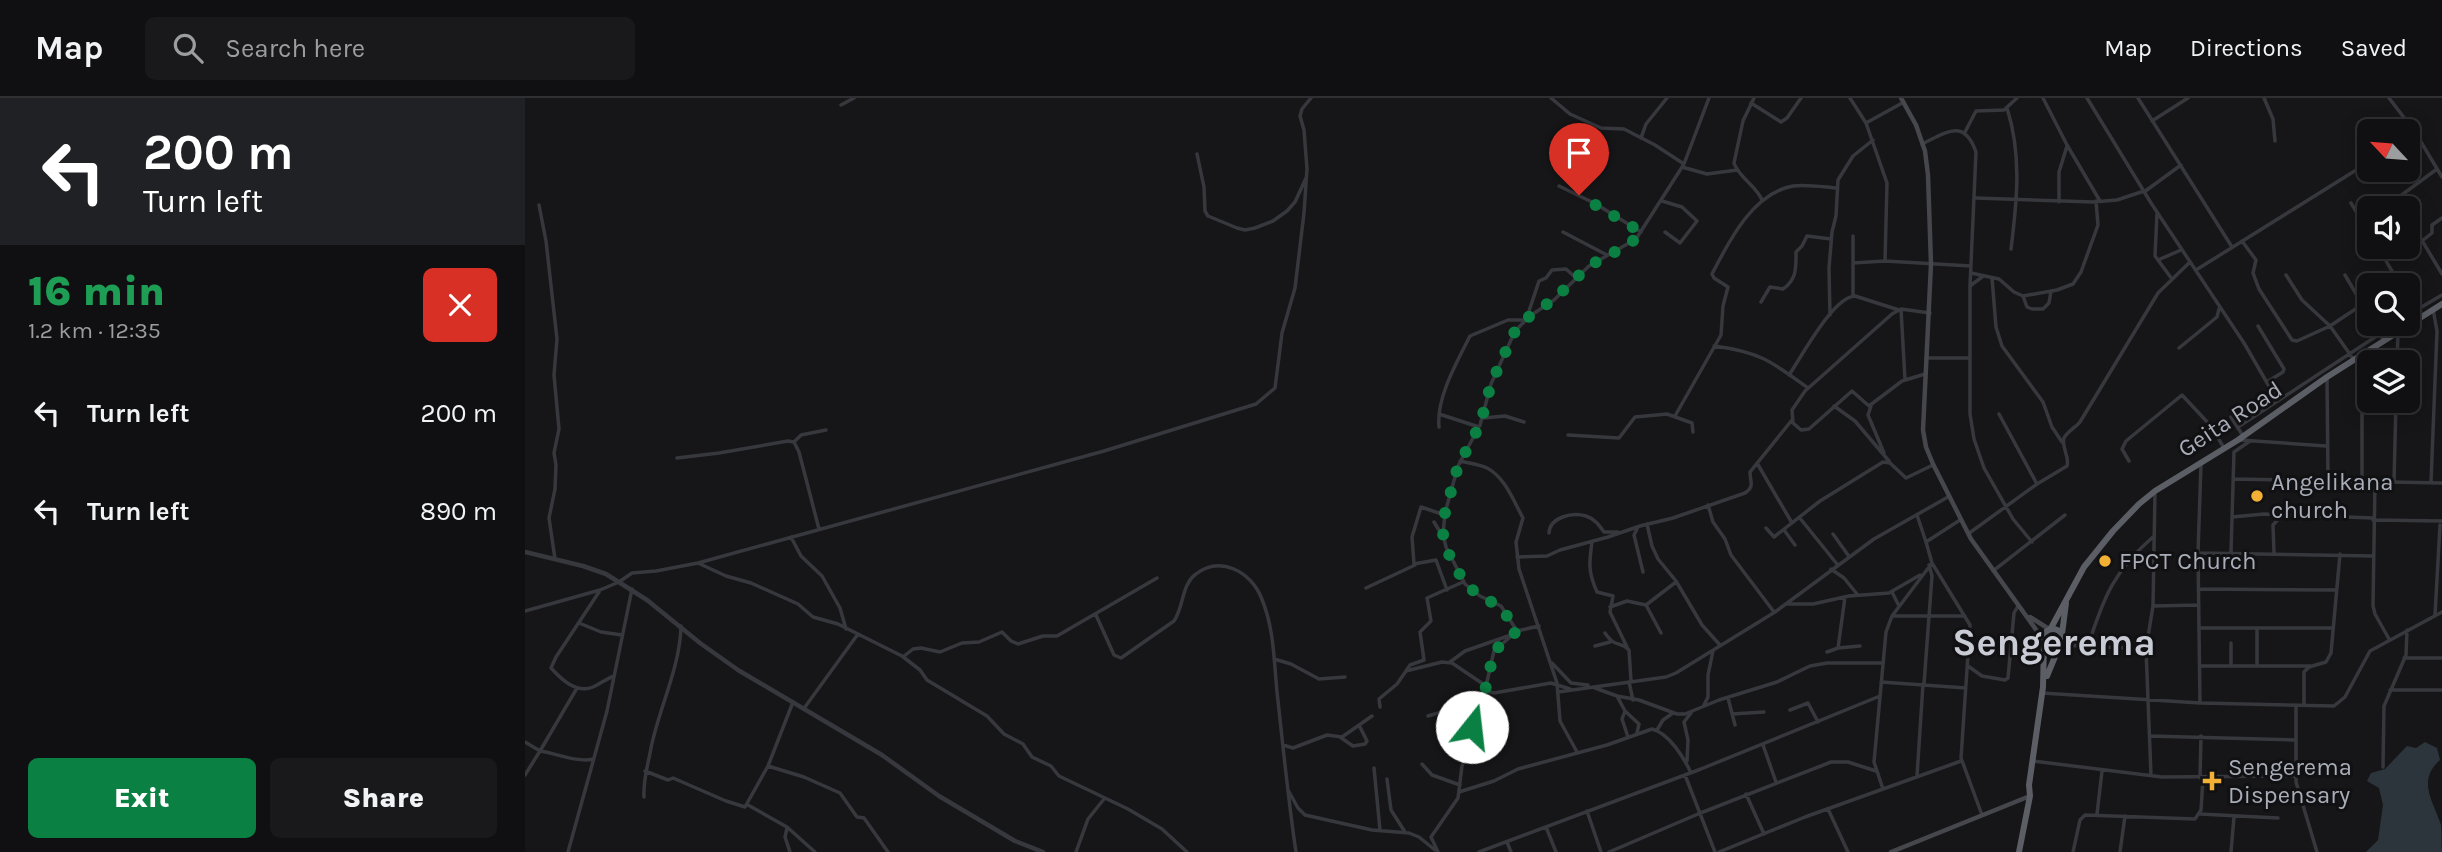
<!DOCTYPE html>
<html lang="en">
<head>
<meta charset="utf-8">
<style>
  :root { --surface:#101012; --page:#19191b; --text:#f1f3f6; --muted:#9c9d9f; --line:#303032; --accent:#0b8043 }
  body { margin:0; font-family:Karla,sans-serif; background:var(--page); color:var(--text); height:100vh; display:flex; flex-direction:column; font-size:26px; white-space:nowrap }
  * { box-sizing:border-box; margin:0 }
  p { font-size:23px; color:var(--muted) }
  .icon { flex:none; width:38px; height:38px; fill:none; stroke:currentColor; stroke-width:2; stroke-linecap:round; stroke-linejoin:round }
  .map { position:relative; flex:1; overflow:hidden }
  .details { display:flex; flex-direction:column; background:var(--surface); width:525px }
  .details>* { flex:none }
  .top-card { background:#202124; color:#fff; overflow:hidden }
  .needle { width:46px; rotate:296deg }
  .buttons { position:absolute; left:1832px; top:21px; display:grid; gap:14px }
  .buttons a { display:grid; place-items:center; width:63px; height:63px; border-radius:10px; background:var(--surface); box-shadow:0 4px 18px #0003,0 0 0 2px var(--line); font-size:35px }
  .pin { position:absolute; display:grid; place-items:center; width:60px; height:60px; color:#fff; margin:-72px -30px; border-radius:50% 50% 50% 0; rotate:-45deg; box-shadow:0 0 7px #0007 }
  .pin .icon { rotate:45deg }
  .me { position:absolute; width:77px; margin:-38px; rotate:16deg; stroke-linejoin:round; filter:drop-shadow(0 0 5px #0008) }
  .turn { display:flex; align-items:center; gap:24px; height:147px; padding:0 28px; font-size:32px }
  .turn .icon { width:91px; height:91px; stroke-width:2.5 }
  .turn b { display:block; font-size:49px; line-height:60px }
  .round { display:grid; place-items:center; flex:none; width:74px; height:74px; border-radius:10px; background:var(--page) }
  .headline { display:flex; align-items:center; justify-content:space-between; height:119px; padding:0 28px }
  h1 { font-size:42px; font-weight:800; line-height:52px; color:#1e9e55 }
  .cta { display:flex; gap:14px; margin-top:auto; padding:14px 28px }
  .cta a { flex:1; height:80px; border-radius:10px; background:var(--accent); color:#fff; font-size:28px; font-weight:800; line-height:80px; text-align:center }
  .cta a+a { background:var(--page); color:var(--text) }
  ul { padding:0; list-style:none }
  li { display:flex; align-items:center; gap:21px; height:98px; padding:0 28px }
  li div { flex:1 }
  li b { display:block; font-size:26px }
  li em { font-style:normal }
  header { display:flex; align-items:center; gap:42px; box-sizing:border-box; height:98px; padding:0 35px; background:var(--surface); border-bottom:2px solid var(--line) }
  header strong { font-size:33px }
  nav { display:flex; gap:38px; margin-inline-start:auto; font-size:24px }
  .search { width:490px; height:63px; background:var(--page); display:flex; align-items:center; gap:18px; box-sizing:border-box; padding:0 24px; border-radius:10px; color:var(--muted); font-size:26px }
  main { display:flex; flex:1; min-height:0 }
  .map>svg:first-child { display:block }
  .water { fill:#2c353c }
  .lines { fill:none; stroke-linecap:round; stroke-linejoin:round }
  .minor { stroke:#37383d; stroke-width:3.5 }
  .tertiary { stroke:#37383d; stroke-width:4.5 }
  .secondary { stroke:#45474d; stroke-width:4.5 }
  .trunk { stroke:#5b5e65; stroke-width:6 }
  .route { stroke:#0b8043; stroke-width:12; stroke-dasharray:0 21.6 }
  .poi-dot { fill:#f2b134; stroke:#111113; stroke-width:2.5 }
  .labels { text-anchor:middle; stroke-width:6; stroke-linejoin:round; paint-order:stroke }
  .street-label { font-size:24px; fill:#a8adb8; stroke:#111113 }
  .poi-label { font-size:24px; fill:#a8adb8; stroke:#111113; text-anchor:start }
  .town-label { font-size:38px; font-weight:bold; fill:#c9ccd4; stroke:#111113 }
</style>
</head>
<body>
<header>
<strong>Map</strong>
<div class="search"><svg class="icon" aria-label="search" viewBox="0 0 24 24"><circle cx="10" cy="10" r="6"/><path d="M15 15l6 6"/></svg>Search here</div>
<nav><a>Map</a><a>Directions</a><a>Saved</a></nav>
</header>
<main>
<section class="details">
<div class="top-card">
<div class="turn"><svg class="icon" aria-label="left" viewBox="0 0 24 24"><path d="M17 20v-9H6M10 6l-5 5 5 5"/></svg><div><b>200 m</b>Turn left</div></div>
</div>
<div class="headline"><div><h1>16 min</h1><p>1.2 km · 12:35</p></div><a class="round" style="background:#d93025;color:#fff"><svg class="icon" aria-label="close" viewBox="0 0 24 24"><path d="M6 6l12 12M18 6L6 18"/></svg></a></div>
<ul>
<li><svg class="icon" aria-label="left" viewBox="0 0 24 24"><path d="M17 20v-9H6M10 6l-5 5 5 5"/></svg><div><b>Turn left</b></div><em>200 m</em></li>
<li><svg class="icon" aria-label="left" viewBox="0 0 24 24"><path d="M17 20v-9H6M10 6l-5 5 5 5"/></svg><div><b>Turn left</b></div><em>890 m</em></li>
</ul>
<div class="cta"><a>Exit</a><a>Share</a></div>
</section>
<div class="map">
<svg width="1917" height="754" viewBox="0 0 1917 754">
  <rect width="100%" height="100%" fill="#161618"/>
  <path class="water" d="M1900,644L1912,650L1915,662C1891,683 1909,704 1916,727C1917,735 1916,746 1917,754H1841L1853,742L1858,707L1854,690L1842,683L1846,675L1860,671L1882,648L1891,650Z"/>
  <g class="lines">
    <path class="minor" d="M1026,0L1045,16L1076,30L1099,31L1130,47L1159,66
      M1229,0L1218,23L1209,65C1214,80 1231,87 1237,102
      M1325,0L1341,25L1362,85L1360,163
      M1518,0L1542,47L1575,103
      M1562,0L1626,105L1719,245L1752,302
      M1613,0L1707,149
      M1739,0L1748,21L1750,43
      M1864,0L1890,34L1917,79
      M1226,5L1256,24L1262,20L1276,0
      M316,7L329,0
      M1482,10C1497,57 1492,103 1486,151
      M1627,23L1663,0
      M1341,25L1379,4
      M1440,34L1451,13L1479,12L1492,0
      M1883,39L1890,34
      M1116,40L1121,26L1142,0
      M1397,46C1422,34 1439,20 1451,54L1445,188V316L1449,341L1459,370L1488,421L1507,444
      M672,56L679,89L680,113L683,118L712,130L720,132L730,130L748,123L762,113L770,104L781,80
      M1157,69L1182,76L1212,72
      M1034,88L1071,106L1116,134
      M1619,94L1656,67
      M1451,100L1568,104L1592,102L1619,93
      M1872,101L1877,110
      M1137,103L1157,109L1172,123L1155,145L1140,134
      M1534,104V74L1542,48
      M1826,105L1844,135
      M14,107L21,143L32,241L29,277L34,331L29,355L31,367L30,391L24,420L30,461
      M1859,110L1912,71
      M1632,115L1630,158L1647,181
      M1883,119L1917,176
      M1838,124L1844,120
      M1038,134L1082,157
      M1328,138V198
      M1717,143L1731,162L1728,175L1734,191L1767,242L1772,243L1805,228L1838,206
      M1897,143L1907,135V127L1917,120
      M1853,149L1875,187
      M1633,162L1656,152
      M1328,165L1360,163L1446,168
      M1671,172L1844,64
      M1446,175L1474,181L1489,194L1498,198L1532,192L1548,186L1556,174L1573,127L1571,103
      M1761,177L1777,202L1805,228L1829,262
      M1820,177L1844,218
      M1467,180L1471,229L1477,248L1518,304L1527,329L1537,344
      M1445,188L1457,179
      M1498,198L1502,209L1507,211H1518L1524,205L1526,193
      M1883,201L1894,221
      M1236,204L1245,189L1258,191C1272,181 1271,170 1271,154L1277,148L1282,138L1306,141
      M1376,211L1380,282
      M1305,217L1304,170L1307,134L1311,118L1313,82L1328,58L1348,42
      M1883,217L1917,197
      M1002,219L1014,183L1021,180L1027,172L1041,171L1051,180
      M1849,226L1859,243
      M1733,228L1759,271L1758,274L1742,284
      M1189,248C1235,254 1246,263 1283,290
      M1654,250L1692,219L1694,211
      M1837,257V384
      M1401,260H1445
      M1872,264L1873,236
      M1400,276L1377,283L1344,308L1327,293L1284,331L1276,332L1268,325L1267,312L1280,293L1367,216L1376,211L1405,215
      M1264,277C1277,258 1308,199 1330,198L1374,212
      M1802,279L1803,382
      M1309,308L1330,323L1364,363
      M1346,308L1343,317L1359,355
      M914,316L954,329
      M1474,316L1512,386
      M1150,318L1196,237L1198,208L1203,189L1189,180L1187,176C1204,143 1228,95 1268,88C1281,86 1299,89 1312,90
      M1706,319L1718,338
      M958,320L980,318L999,324
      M914,329C911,300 932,264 945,238L983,222H997
      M1713,329L1870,226
      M1043,337L1094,340L1110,319L1142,316L1167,325L1168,334
      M1715,342L1801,348
      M269,344L276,337L301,332
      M152,360L194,355L263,343L269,344L274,354L294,431
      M935,363C943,365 954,366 962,370C980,379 989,404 998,420L991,444L994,471L1032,585L1035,623L1052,654
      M1604,363L1597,351L1601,343L1657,297L1686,328L1699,350
      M1232,365L1267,425
      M1708,381L1917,385
      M1850,384L1848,508L1850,516L1864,541
      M1869,384L1871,303
      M1906,384L1912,233L1908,211
      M1183,407L1188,424L1200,441L1206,457L1249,514
      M920,417L896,409L887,439L889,466L911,462L922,492
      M1392,417L1401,444
      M1274,419L1312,466
      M1707,419L1739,416L1848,420
      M1435,422L1401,444L1407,465L1445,527L1436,660L1457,717
      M1848,422L1917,423
      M909,424L917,437
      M1122,426L1127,448L1133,461L1151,483L1177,527L1195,547
      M1113,429L1109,437L1118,474
      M1241,430L1249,439L1295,403L1358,364L1365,365L1381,380L1408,367
      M1259,432L1270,447
      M1024,435C1025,419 1047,414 1061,418C1070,421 1074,427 1079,434H1093
      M1308,436L1323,457
      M1443,436L1512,386L1542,368C1545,359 1536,349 1539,340C1542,334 1551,329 1555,324L1633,195L1665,164
      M266,439L276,458L297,478L315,510L321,531
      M1067,444C1064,465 1063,474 1072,494L1088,498L1085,514L1102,549
      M1706,454L1709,354L1725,343
      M1673,455L1848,458
      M1749,455L1748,427L1756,418
      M992,459L1022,458L1035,452L1083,439L1115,428L1148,420L1220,395C1230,388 1225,384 1225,374L1267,322
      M173,465L201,478L226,485L273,506L288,519L313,526L377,558L395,572L402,582L462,618L479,636L498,646L507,659L526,668L534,678L603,711L637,731L662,754
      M1306,471L1319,480L1332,496
      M1468,473L1540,417
      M841,490L890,467
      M1674,491L1811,492
      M74,494L31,559L26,570C36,581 51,596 68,589C75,586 81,581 89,578
      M1367,494L1374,508
      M1261,506H1288L1324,498L1364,495L1395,477
      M1628,508L1674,507
      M1085,509L1102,503L1121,507
      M0,513L75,492L94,484L107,475L131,473L173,465L579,353L731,306L750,290L757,235L770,190L779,115L782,71L779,32L775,18L777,11L786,0
      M571,517L589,557L596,560L649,523C659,509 656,487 671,476C695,457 726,474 736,499C749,529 749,562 752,594C758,647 763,701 771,754
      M1910,517L1915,427
      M1367,518H1440
      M54,525L76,534L97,537
      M1674,530H1808
      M992,533L976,508L955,498L940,486L921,449L918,436L920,415L933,368L955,327L966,286L990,233L1005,218L1029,202L1064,168L1111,141L1159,66L1184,0
      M1080,535C1091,551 1094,542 1104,552L1106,583
      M1136,535L1121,507L1151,484
      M1538,538L1558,547
      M1536,547L1621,551
      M1070,548L1085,544
      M1563,548C1579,498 1589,473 1629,438
      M1313,550L1335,548
      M1302,554L1313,550L1320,499
      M378,559L388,551L396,550L415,554L437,545L454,544L477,534L486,543L493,546L518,538H532L632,480
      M1879,560H1917
      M749,561L766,566L794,581L820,579
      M925,564L940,553L983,538
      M1027,565L1046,585L1063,587
      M1443,568L1457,578L1480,582L1483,580L1489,515L1493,508
      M1675,568H1785
      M1706,568V545
      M1732,568V530
      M881,573L885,567L899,562L895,534L906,523L902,500L938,484
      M1104,584L1108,602
      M1356,584L1441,590
      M1399,586L1407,478L1404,467
      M1070,590L1092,598L1100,613L1114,626L1112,635
      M959,592L969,595L1026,585L1045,591
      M1865,592H1917
      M1033,594L1141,579L1151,575L1250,514L1349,441L1423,399
      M1517,595L1675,605L1809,608L1820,599L1845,553L1917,514
      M1092,598L1114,602L1152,616H1160L1194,602L1252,584L1285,568L1302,565H1357
      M1203,600L1210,627
      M1675,605L1673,455L1676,366
      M1179,607L1183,599V577L1188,553
      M1771,607V684L1792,754
      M1779,607V574L1784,569L1801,564L1806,555L1815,456
      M280,609L333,536
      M855,609L854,601L872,586L881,573L917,564L927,565L961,588
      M1265,612L1283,605L1293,624
      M1100,613L1097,621L1103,639
      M1207,616L1239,614
      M903,618L951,604
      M1132,632L1138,622L1148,615
      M1625,638L1770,642
      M815,639L828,648L840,646L842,643L834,627
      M0,644L15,653L52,590
      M758,647L768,650L802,637L817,639L847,618
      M1238,647L1251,684
      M1162,663L1163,642L1159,624L1166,615
      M1508,663L1637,679L1770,678
      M897,666L907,677L935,687
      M243,668L279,679L315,695L332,719L339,720L363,754
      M1858,669L1859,608L1881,557L1882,532
      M849,670L855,732
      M120,673L143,682L148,680L201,703L220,709L243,668L268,604
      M0,677L15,653C30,655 53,665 68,661
      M1160,677L1190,754
      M1626,677L1621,551L1628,508L1630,393
      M1392,678L1398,586
      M1675,680L1676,638
      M862,681L866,712L880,734
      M1358,691L1349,664L1361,534L1367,518L1407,465
      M763,692L773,710L780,717L847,732L884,735L894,739L910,752
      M934,694L969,683L993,671L1082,647L1127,631C1144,635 1159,660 1166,675
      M1221,696L1239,736
      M119,699C118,681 123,667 126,650C134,610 155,570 156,528
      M223,707L262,729L290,754
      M1303,711L1323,754
      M1062,713L1076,754
      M1572,716L1577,673
      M1675,716L1753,720
      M1021,729L1031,754
      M262,730L260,739L265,754
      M982,744L986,754
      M43,754L82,613L107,491
      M551,754L563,721L579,701
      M913,754L906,739L933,700L937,668L947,644L949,610L961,588L969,553L992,533L1014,528
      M954,754L1176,671L1355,598
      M1084,754L1173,716L1306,664H1323L1351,673
      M1194,754L1280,719L1436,663
      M1548,754L1555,722L1560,717L1670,721L1676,712L1678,680
      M1595,754L1600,718
      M1706,754L1709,719"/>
    <path class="tertiary" d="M0,454L58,468L81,476L122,502L175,545L213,572L357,657L414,698L490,743L518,754"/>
    <path class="secondary" d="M1376,0L1391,27L1400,53L1403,77L1406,166L1398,332L1401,349L1408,366L1446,441L1517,540
      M1505,519L1524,531
      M1366,754L1505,698"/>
    <path class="trunk" d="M1526,530L1559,469L1588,433L1614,406L1630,393L1713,342L1802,279L1917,206
      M1518 541a10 10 0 1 1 20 0a10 10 0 1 1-20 0Z
      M1537,536L1541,505
      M1522,578L1534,549
      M1494,754L1505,698L1504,687L1518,589L1519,546"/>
  </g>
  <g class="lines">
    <path class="route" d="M947,629L950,621L949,610L961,589L969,553L992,533L976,509L955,498L940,486L920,449L918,438L920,415L933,368L955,327L966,286L990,233L1002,220L1028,202L1064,168L1106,145L1116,134L1054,97"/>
  </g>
  <g class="poi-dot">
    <circle cx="1732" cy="398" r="7"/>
    <circle cx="1580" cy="463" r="7"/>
    <path d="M1683.5 672.5h7v7h7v7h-7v7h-7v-7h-7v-7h7z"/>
  </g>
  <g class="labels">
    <g class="street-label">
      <text transform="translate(1705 321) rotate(-33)" y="8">Geita Road</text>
    </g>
    <g class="poi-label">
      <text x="1746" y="392">Angelikana<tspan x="1746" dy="28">church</tspan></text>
      <text x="1594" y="471">FPCT Church</text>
      <text x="1703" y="677">Sengerema<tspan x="1703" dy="28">Dispensary</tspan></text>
    </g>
    <g class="town-label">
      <text x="1529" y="557">Sengerema</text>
    </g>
  </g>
</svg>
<div class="buttons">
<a><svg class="needle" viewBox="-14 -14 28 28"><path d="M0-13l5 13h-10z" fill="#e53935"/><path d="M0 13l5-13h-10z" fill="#9c9d9f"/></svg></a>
<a><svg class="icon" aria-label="sound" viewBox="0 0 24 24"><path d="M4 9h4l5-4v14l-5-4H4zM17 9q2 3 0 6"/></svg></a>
<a><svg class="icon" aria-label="search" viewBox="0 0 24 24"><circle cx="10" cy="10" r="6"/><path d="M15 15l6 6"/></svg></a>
<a><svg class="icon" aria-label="layers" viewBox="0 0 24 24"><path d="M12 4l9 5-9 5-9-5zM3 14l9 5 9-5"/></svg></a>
</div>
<div class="pin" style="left:1054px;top:97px;background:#d93025"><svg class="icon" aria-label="arrive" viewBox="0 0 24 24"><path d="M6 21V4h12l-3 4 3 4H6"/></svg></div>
<svg class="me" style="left:947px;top:629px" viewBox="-20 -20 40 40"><circle r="19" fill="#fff"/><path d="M0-13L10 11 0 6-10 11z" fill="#0b8043"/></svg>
</div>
</main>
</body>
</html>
